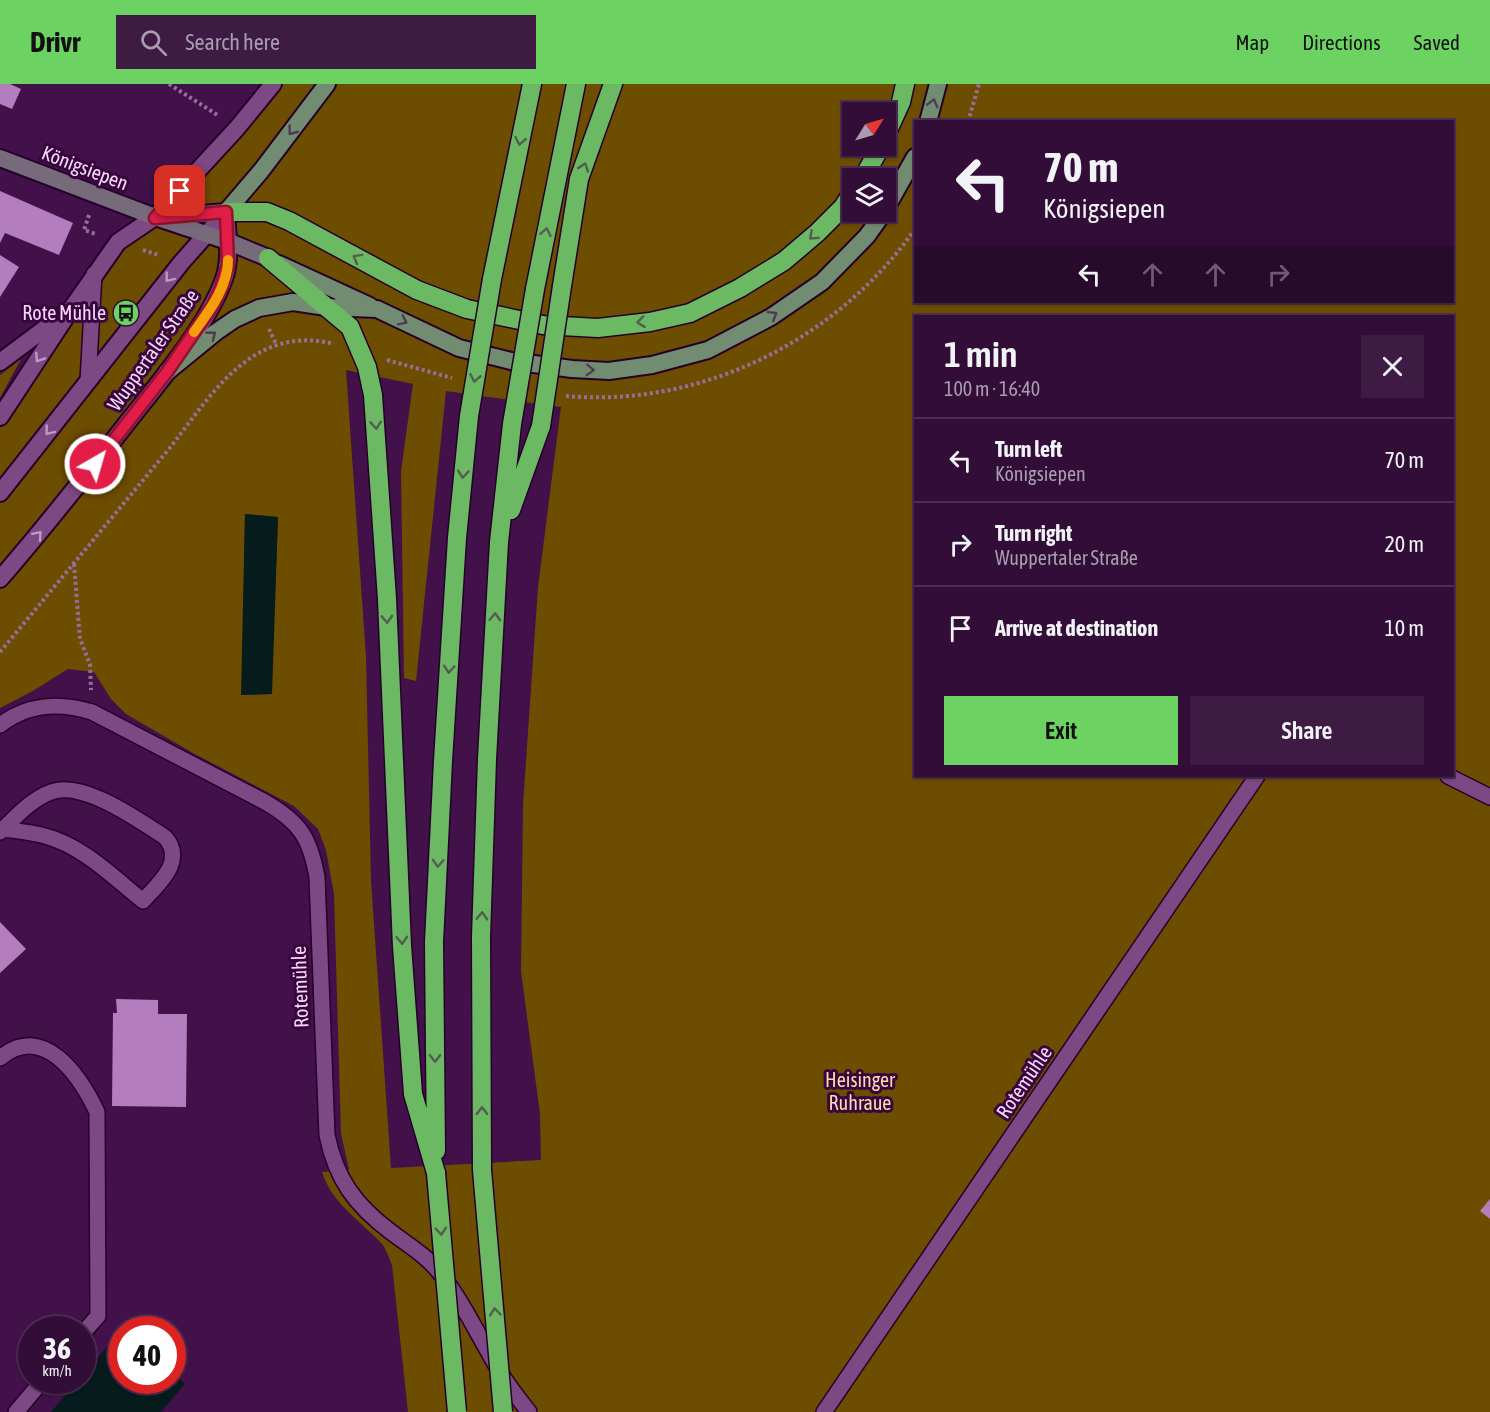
<!DOCTYPE html>
<html lang="en">
<head>
<meta charset="utf-8">
<style>
  :root { --surface:#320d38; --page:#3d1b43; --text:#f1f3f6; --muted:#a89cae; --line:#4d2d53; --accent:#6cd362 }
  body { margin:0; font-family:"Asap Condensed",sans-serif; background:var(--page); color:var(--text); height:100vh; display:flex; flex-direction:column; font-size:22px; white-space:nowrap }
  * { box-sizing:border-box; margin:0 }
  p { font-size:20px; color:var(--muted) }
  .icon { flex:none; width:33px; height:33px; fill:none; stroke:currentColor; stroke-width:2; stroke-linecap:round; stroke-linejoin:round }
  .map { position:relative; flex:1; overflow:hidden }
  .sheet { position:absolute; left:914px; top:231px; width:540px; height:462px; display:flex; flex-direction:column; background:var(--surface); border-radius:0px; box-shadow:0 2px 4px #0004,0 0 0 2px var(--line) }
  .sheet>* { flex:none }
  .hud { position:absolute; left:914px; top:36px; width:540px; height:183px; border-radius:0px; box-shadow:0 2px 4px #0004,0 0 0 2px var(--line); background:#320d38; color:var(--text); overflow:hidden }
  .needle { width:39px; rotate:53deg }
  .buttons { position:absolute; left:842px; top:18px; display:grid; gap:12px }
  .buttons a { display:grid; place-items:center; width:54px; height:54px; border-radius:0px; background:var(--surface); box-shadow:0 2px 4px #0004,0 0 0 2px var(--line); font-size:30px }
  .speed { position:absolute; left:18px; top:1232px; display:flex; gap:12px; font-size:30px; font-weight:700; text-align:center }
  .speed>* { display:grid; place-content:center; width:78px; height:78px; border-radius:50%; background:var(--surface); box-shadow:0 2px 4px #0004,0 0 0 2px var(--line); line-height:1 }
  .speed small { font-size:15px; font-weight:400 }
  .speed .limit { border:9px solid #d22; background:#fff; color:#111 }
  .pin { position:absolute; display:grid; place-items:center; width:51px; height:51px; color:#fff; margin:-26px; border-radius:12px; box-shadow:0 3px 9px #0006 }
  .me { position:absolute; width:66px; margin:-33px; rotate:38deg; stroke-linejoin:round; filter:drop-shadow(0 0 4px #0008) }
  .turn { display:flex; align-items:center; gap:21px; height:126px; padding:0 30px; font-size:27px }
  .turn .icon { width:78px; height:78px; stroke-width:2.5 }
  .turn b { display:block; font-size:42px; line-height:51px }
  .lanes { display:flex; align-items:center; height:57px; padding:0 30px; background:#0003; justify-content:center; gap:30px; direction:ltr }
  .lanes .off { opacity:.35 }
  .round { display:grid; place-items:center; flex:none; width:63px; height:63px; border-radius:0px; background:var(--page) }
  .summary { display:flex; align-items:center; justify-content:space-between; height:102px; padding:0 30px }
  h1 { font-size:36px; font-weight:600; line-height:45px }
  .button { display:flex; gap:12px; margin-top:auto; padding:12px 30px }
  .button a { flex:1; height:69px; border-radius:0px; background:var(--accent); color:#111; font-size:24px; font-weight:600; line-height:69px; text-align:center }
  .button a+a { background:var(--page); color:var(--text) }
  ul { padding:0; list-style:none }
  li { display:flex; align-items:center; gap:18px; height:84px; padding:0 30px; border-top:2px solid var(--line) }
  li div { flex:1 }
  li b { display:block; font-size:22px }
  li em { font-style:normal }
  header { display:flex; align-items:center; gap:36px; box-sizing:border-box; height:84px; padding:0 30px; background:var(--accent); color:#111 }
  header strong { font-size:28px }
  nav { display:flex; gap:33px; margin-inline-start:auto; font-size:21px }
  .search { width:420px; height:54px; background:var(--page); display:flex; align-items:center; gap:15px; box-sizing:border-box; padding:0 21px; border-radius:0px; color:var(--muted); font-size:22px }
  .map>svg:first-child { display:block }
  .green { fill:#6d4d00; fill-rule:evenodd }
  .water { fill:#051b1c }
  .building { fill:#b47dbd }
  .lines { fill:none; stroke-linecap:round; stroke-linejoin:round }
  .service-casing { stroke:#24012a; stroke-width:18 }
  .minor-casing { stroke:#24012a; stroke-width:20 }
  .tertiary-casing { stroke:#24012a; stroke-width:20 }
  .secondary-casing { stroke:#24012a; stroke-width:20 }
  .primary-casing { stroke:#24012a; stroke-width:20 }
  .motorway-casing { stroke:#24012a; stroke-width:21 }
  .path { stroke:#966e9c; stroke-width:4; stroke-dasharray:3 3; stroke-linecap:butt }
  .service { stroke:#7c4985; stroke-width:15 }
  .minor { stroke:#7c4985; stroke-width:16 }
  .tertiary { stroke:#7c4985; stroke-width:16 }
  .secondary { stroke:#776b7b; stroke-width:16 }
  .primary { stroke:#728c71; stroke-width:16 }
  .motorway { stroke:#6bb963; stroke-width:18 }
  .motorway-bridge-casing { stroke:#24012a; stroke-width:21; stroke-linecap:butt }
  .motorway-bridge { stroke:#6bb963; stroke-width:18 }
  .oneway { stroke:#4f3b53 }
  .oneway2 { stroke:#525f51 }
  .oneway3 { stroke:#bf98c5 }
  .route-casing { stroke:#92132f; stroke-width:15 }
  .route { stroke:#e11d48; stroke-width:10 }
  .slow { stroke:#f59e0b; stroke-width:10 }
  .labels { text-anchor:middle; stroke-width:6; stroke-linejoin:round; paint-order:stroke }
  .street-label { font-size:20px; fill:#f6d9fa; stroke:#38053f }
  .poi-label { font-size:20px; fill:#f6d9fa; stroke:#38053f; text-anchor:end }
  .park-label { font-size:20px; fill:#f8ddad; stroke:#38053f }
</style>
</head>
<body>
<header>
<strong>Drivr</strong>
<div class="search"><svg class="icon" aria-label="search" viewBox="0 0 24 24"><circle cx="10" cy="10" r="6"/><path d="M15 15l6 6"/></svg>Search here</div>
<nav><a>Map</a><a>Directions</a><a>Saved</a></nav>
</header>
<div class="map">
<svg width="1490" height="1328" viewBox="0 0 1490 1328">
  <rect width="100%" height="100%" fill="#43114a"/>
  <path class="green" d="M278,0H1490V1328H408L392,1181C389,1174 386,1165 382,1160C360,1136 332,1120 322,1088L349,1086L341,1049L334,810L326,766L318,745L294,722L193,669L126,630L111,615L94,588L68,585L31,608L0,624V320L121,158ZM852,28H885V62H852ZM915,38H1452V218H915ZM852,94H885V128H852ZM915,232H1452V692H915ZM346,286L413,300L401,387L404,594L416,597L446,307L561,323L538,503L523,721L521,887L540,1030L541,1076L391,1084L371,797L366,573ZM245,430L278,433L271,610L242,611Z
    M21,275L0,314V291Z"/>
  <path class="water" d="M245,430L278,433L272,610L241,611Z
    M121,1246L122,1296H172L173,1289L185,1300L161,1328H51L79,1296H82L83,1291Z"/>
  <path class="building" d="M0,0H10L21,5L12,25L0,20Z
    M0,107L73,139L59,171L5,149L0,159Z
    M0,171L19,183L0,213Z
    M0,838L26,865L0,889Z
    M116,915L158,916V930H187L186,1023L112,1022L113,929H117Z
    M1490,1115V1135L1480,1127Z"/>
  <g class="lines">
    <defs>
      <path id="service" d="M88,297L94,190
        M0,641C27,620 60,618 92,628L265,718C300,738 310,754 317,793L327,1051C336,1095 355,1121 391,1148C408,1161 427,1172 440,1189C463,1218 478,1251 497,1283C506,1299 518,1314 529,1328
        M1448,692L1490,713
        M0,748C16,733 30,716 51,708C83,696 138,736 165,753C186,777 159,799 143,817C113,793 83,762 45,752C31,748 17,747 3,745
        M0,974C43,937 80,992 97,1028L98,1232L82,1250
        M16,1328L43,1296
        M824,1328L1257,692"/>
      <path id="minor" d="M0,278L71,225L118,158L155,133L237,44L273,0"/>
      <path id="tertiary" d="M0,333L71,225
        M0,409L181,179L226,128
        M0,495C48,440 93,382 138,325C167,289 211,235 225,192C231,172 227,148 226,128"/>
      <path id="secondary" d="M0,74L155,133L227,157L268,174
        M164,133L226,128"/>
      <path id="primary" d="M928,38L938,0
        M885,126L915,73
        M226,128L261,87L327,0
        M279,180L370,222
        M167,288L216,248L235,235L259,224L293,218L326,223L377,225L459,264L511,277L572,285L609,287L652,281L708,266L771,233L822,198L867,152L884,128"/>
      <path id="motorway" d="M885,53L901,18L905,0
        M863,94L881,62
        M226,128H267L289,137L417,206L467,225L543,241L598,244L650,238L690,229L740,204L784,177L817,149L843,123L852,109
        M268,174L350,243L367,283L373,311L387,515L402,862L413,1010L436,1089
        M492,195L532,0
        M562,202L579,95L613,0
        M535,205L576,0
        M511,426L541,342
        M436,1067L434,858L443,677L457,454L469,332
        M482,1086L481,853L487,675L499,458L512,340"/>
    </defs>
    <use href="#service" class="service-casing"/>
    <use href="#minor" class="minor-casing"/>
    <use href="#tertiary" class="tertiary-casing"/>
    <use href="#secondary" class="secondary-casing"/>
    <use href="#primary" class="primary-casing"/>
    <use href="#motorway" class="motorway-casing"/>
    <path class="path" d="M169,0L219,32
      M968,38L979,0
      M89,131L84,146L96,150
      M143,166L159,171
      M269,245L276,260
      M387,276L452,294
      M566,312C702,324 837,256 915,145
      M74,480L80,555L90,580L91,606
      M0,568C55,502 109,437 164,371C189,341 210,306 241,281C268,259 300,251 334,260"/>
    <use href="#service" class="service"/>
    <use href="#minor" class="minor"/>
    <use href="#tertiary" class="tertiary"/>
    <use href="#secondary" class="secondary"/>
    <use href="#primary" class="primary"/>
    <use href="#motorway" class="motorway"/>
    <defs>
      <path id="motorway-bridge" d="M469,332L492,195
        M512,340L535,205
        M541,342L562,202
        M482,1086L503,1328
        M436,1089L457,1328"/>
    </defs>
    <use href="#motorway-bridge" class="motorway-bridge-casing"/>
    <use href="#motorway-bridge" class="motorway-bridge"/>
  </g>
  <defs><path id="oneway-chevron" d="M-2-3.5L2.5 0L-2 3.5" fill="none" stroke-width="1.6" stroke-linecap="round" stroke-linejoin="round" transform="scale(1.5)"/></defs>
  <g class="oneway">
    <use href="#oneway-chevron" transform="translate(933 19) rotate(-76)"/>
    <use href="#oneway-chevron" transform="translate(292 47) rotate(127)"/>
    <use href="#oneway-chevron" transform="translate(773 231) rotate(-32)"/>
    <use href="#oneway-chevron" transform="translate(403 237) rotate(26)"/>
    <use href="#oneway-chevron" transform="translate(212 251) rotate(-38)"/>
    <use href="#oneway-chevron" transform="translate(590 286) rotate(2)"/>
  </g>
  <g class="oneway2">
    <use href="#oneway-chevron" transform="translate(520 57) rotate(101)"/>
    <use href="#oneway-chevron" transform="translate(584 83) rotate(-71)"/>
    <use href="#oneway-chevron" transform="translate(546 148) rotate(-79)"/>
    <use href="#oneway-chevron" transform="translate(813 152) rotate(138)"/>
    <use href="#oneway-chevron" transform="translate(357 174) rotate(-151)"/>
    <use href="#oneway-chevron" transform="translate(641 238) rotate(173)"/>
    <use href="#oneway-chevron" transform="translate(475 294) rotate(100)"/>
    <use href="#oneway-chevron" transform="translate(376 341) rotate(86)"/>
    <use href="#oneway-chevron" transform="translate(463 390) rotate(95)"/>
    <use href="#oneway-chevron" transform="translate(495 533) rotate(-87)"/>
    <use href="#oneway-chevron" transform="translate(387 535) rotate(87)"/>
    <use href="#oneway-chevron" transform="translate(449 585) rotate(94)"/>
    <use href="#oneway-chevron" transform="translate(438 779) rotate(93)"/>
    <use href="#oneway-chevron" transform="translate(482 832) rotate(-88)"/>
    <use href="#oneway-chevron" transform="translate(402 856) rotate(87)"/>
    <use href="#oneway-chevron" transform="translate(435 974) rotate(89)"/>
    <use href="#oneway-chevron" transform="translate(482 1027) rotate(-90)"/>
    <use href="#oneway-chevron" transform="translate(441 1147) rotate(85)"/>
    <use href="#oneway-chevron" transform="translate(495 1228) rotate(-95)"/>
  </g>
  <g class="oneway3">
    <use href="#oneway-chevron" transform="translate(169 194) rotate(128)"/>
    <use href="#oneway-chevron" transform="translate(39 274) rotate(123)"/>
    <use href="#oneway-chevron" transform="translate(49 347) rotate(128)"/>
    <use href="#oneway-chevron" transform="translate(38 451) rotate(-49)"/>
  </g>
  <g class="lines">
    <defs>
      <path id="route" d="M95,380L167,288L213,221L221,204L228,181L226,128L155,134L180,107"/>
    </defs>
    <use href="#route" class="route-casing"/>
    <use href="#route" class="route"/>
    <path class="slow" d="M194,248C209,227 228,203 228,176"/>
  </g>
  <defs>
    <symbol id="bus-disc" viewBox="-11 -11 22 22"><circle r="9.5" fill="#6cd362" stroke="#38053f"/><path d="M-5-6H5V4H4V6H2V4H-2V6H-4V4H-5ZM-3.5-4V0h7V-4ZM-3.5 1.2v1.5H-2V1.2ZM2 1.2v1.5H3.5V1.2Z" fill="#111"/></symbol>
  </defs>
  <g fill-rule="evenodd">
    <use href="#bus-disc" x="111" y="214" width="30" height="30"/>
  </g>
  <g class="labels">
    <g class="street-label">
      <text transform="translate(85 84) rotate(21)" y="7">Königsiepen</text>
      <text transform="translate(153 266) rotate(-55)" y="7">Wuppertaler Straße</text>
      <text transform="translate(300 903) rotate(-92)" y="7">Rotemühle</text>
      <text transform="translate(1024 998) rotate(-56)" y="7">Rotemühle</text>
    </g>
    <g class="poi-label">
      <text x="106" y="236">Rote Mühle</text>
    </g>
    <g class="park-label">
      <text x="860" y="1003">Heisinger<tspan x="860" dy="23">Ruhraue</tspan></text>
    </g>
  </g>
</svg>
<div class="buttons">
<a><svg class="needle" viewBox="-14 -14 28 28"><path d="M0-13l5 13h-10z" fill="#e53935"/><path d="M0 13l5-13h-10z" fill="#a89cae"/></svg></a>
<a><svg class="icon" aria-label="layers" viewBox="0 0 24 24"><path d="M12 4l9 5-9 5-9-5zM3 14l9 5 9-5"/></svg></a>
</div>
<div class="speed"><div>36<small>km/h</small></div><div class="limit">40</div></div>
<div class="pin" style="left:180px;top:107px;background:#d93025"><svg class="icon" aria-label="arrive" viewBox="0 0 24 24"><path d="M6 21V4h12l-3 4 3 4H6"/></svg></div>
<svg class="me" style="left:95px;top:380px" viewBox="-20 -20 40 40"><circle r="17" fill="#e11d48" stroke="#fff" stroke-width="3"/><path d="M0-11L8 9 0 5-8 9z" fill="#fff"/></svg>
<div class="hud">
<div class="turn"><svg class="icon" aria-label="left" viewBox="0 0 24 24"><path d="M17 20v-9H6M10 6l-5 5 5 5"/></svg><div><b>70 m</b>Königsiepen</div></div>
<div class="lanes"><svg class="icon" aria-label="left" viewBox="0 0 24 24"><path d="M17 20v-9H6M10 6l-5 5 5 5"/></svg><svg class="icon off" aria-label="ahead" viewBox="0 0 24 24"><path d="M12 20V5M6 11l6-6 6 6"/></svg><svg class="icon off" aria-label="ahead" viewBox="0 0 24 24"><path d="M12 20V5M6 11l6-6 6 6"/></svg><svg class="icon off" aria-label="right" viewBox="0 0 24 24"><path d="M7 20v-9h11M14 6l5 5-5 5"/></svg></div>
</div>
<section class="sheet">
<div class="summary"><div><h1>1 min</h1><p>100 m · 16:40</p></div><a class="round"><svg class="icon" aria-label="close" viewBox="0 0 24 24"><path d="M6 6l12 12M18 6L6 18"/></svg></a></div>
<ul>
<li><svg class="icon" aria-label="left" viewBox="0 0 24 24"><path d="M17 20v-9H6M10 6l-5 5 5 5"/></svg><div><b>Turn left</b><p>Königsiepen</p></div><em>70 m</em></li>
<li><svg class="icon" aria-label="right" viewBox="0 0 24 24"><path d="M7 20v-9h11M14 6l5 5-5 5"/></svg><div><b>Turn right</b><p>Wuppertaler Straße</p></div><em>20 m</em></li>
<li><svg class="icon" aria-label="arrive" viewBox="0 0 24 24"><path d="M6 21V4h12l-3 4 3 4H6"/></svg><div><b>Arrive at destination</b></div><em>10 m</em></li>
</ul>
<div class="button"><a>Exit</a><a>Share</a></div>
</section>
</div>
</body>
</html>
